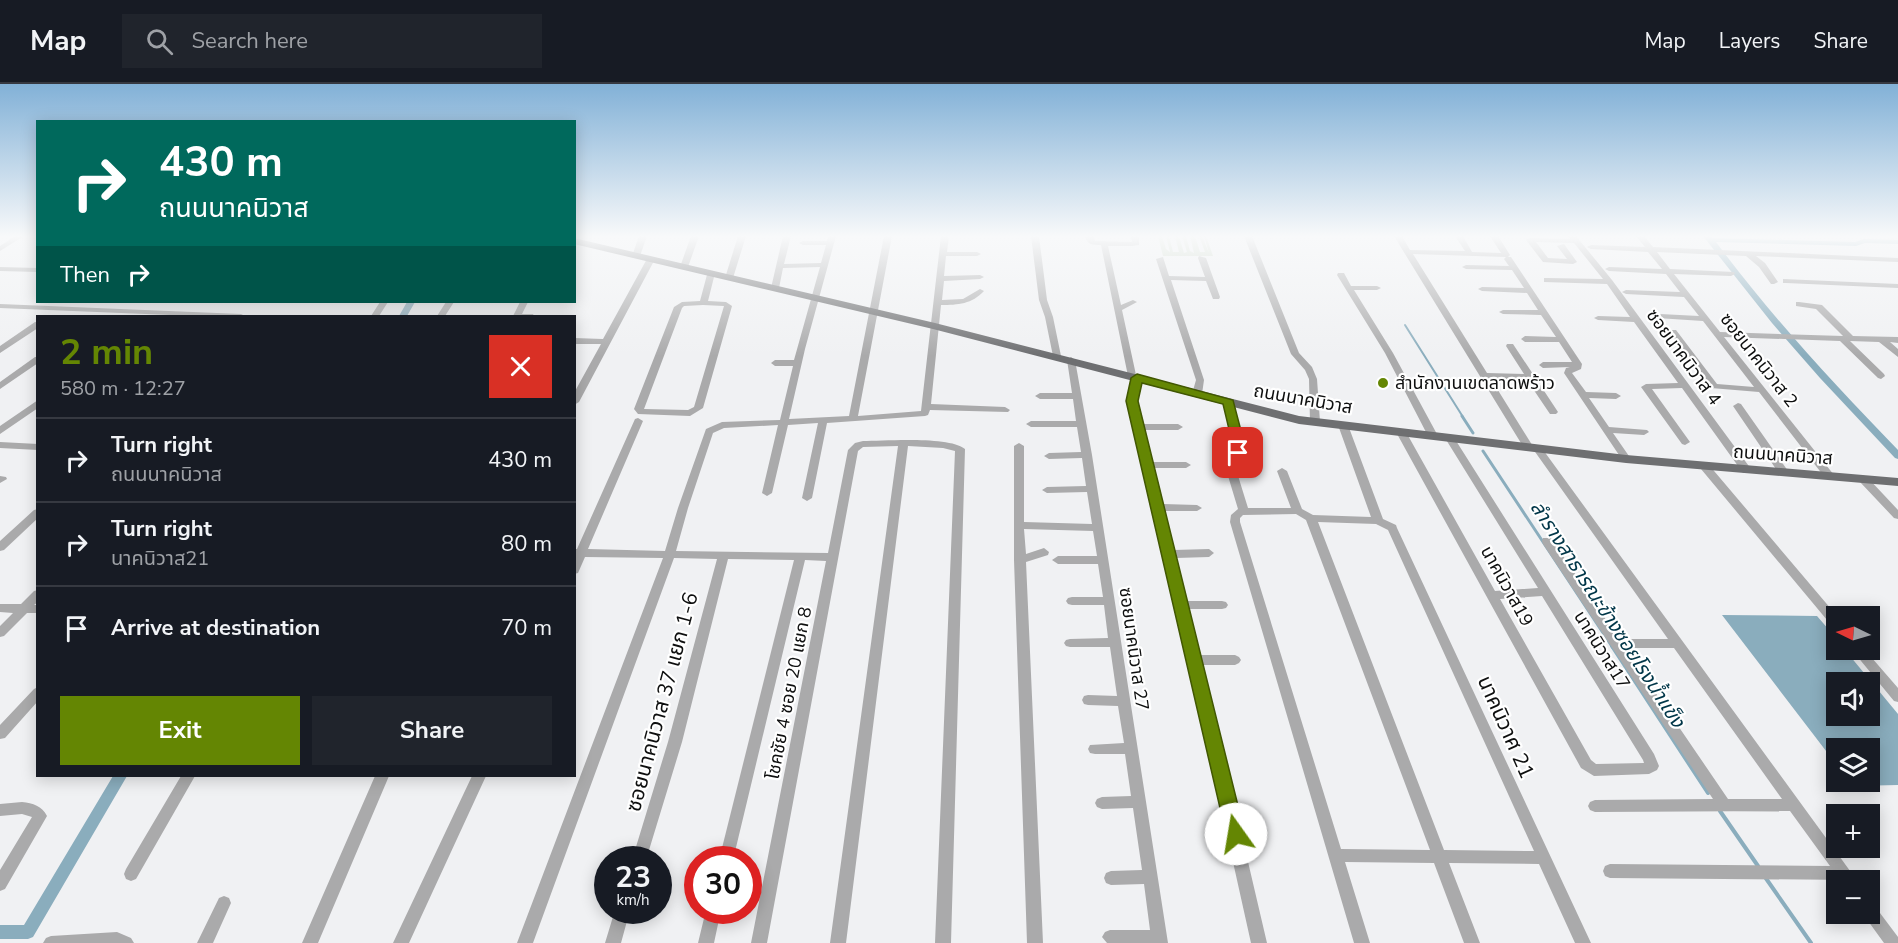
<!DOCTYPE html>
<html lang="en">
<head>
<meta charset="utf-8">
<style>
  :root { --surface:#171b24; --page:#20242c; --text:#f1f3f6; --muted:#9ea1a6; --line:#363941; --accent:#648603 }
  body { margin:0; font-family:"Nunito Sans","Noto Sans Thai",sans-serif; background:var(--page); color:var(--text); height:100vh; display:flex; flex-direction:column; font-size:22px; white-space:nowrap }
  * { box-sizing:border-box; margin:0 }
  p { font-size:20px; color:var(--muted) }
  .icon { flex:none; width:33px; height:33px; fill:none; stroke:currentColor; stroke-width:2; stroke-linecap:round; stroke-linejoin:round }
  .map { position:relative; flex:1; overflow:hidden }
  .side { position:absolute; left:36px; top:231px; width:540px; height:462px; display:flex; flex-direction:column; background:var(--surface); border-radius:0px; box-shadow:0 3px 15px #0003 }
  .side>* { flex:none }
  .top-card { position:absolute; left:36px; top:36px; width:540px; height:183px; border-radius:0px; box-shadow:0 3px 15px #0003; background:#00695c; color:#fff; overflow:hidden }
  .needle { width:39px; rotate:275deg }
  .tools { position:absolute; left:1826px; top:522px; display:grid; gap:12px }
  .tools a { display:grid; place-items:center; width:54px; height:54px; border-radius:0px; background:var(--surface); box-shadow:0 3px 15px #0003; font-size:30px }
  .speed { position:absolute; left:594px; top:762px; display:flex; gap:12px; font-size:30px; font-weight:700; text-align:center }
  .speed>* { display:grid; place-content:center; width:78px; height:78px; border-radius:50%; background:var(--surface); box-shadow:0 3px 15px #0003; line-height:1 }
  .speed small { font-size:15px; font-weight:400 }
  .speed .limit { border:9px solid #d22; background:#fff; color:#111 }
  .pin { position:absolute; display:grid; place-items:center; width:51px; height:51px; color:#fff; margin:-26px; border-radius:12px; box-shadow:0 3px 9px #0006 }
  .me { position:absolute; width:66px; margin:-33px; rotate:347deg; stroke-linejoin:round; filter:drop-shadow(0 0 4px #0008) }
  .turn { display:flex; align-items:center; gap:21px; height:126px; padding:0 24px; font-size:27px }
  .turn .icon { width:78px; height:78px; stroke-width:2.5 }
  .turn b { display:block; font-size:42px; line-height:51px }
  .then { display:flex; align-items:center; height:57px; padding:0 24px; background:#0003; gap:12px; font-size:22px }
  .round { display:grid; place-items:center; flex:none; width:63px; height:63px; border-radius:0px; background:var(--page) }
  .summary { display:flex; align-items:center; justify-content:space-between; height:102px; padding:0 24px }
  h1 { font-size:36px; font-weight:700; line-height:45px; color:var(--accent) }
  .button { display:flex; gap:12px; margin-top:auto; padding:12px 24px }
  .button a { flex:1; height:69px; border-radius:0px; background:var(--accent); color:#fff; font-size:24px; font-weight:700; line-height:69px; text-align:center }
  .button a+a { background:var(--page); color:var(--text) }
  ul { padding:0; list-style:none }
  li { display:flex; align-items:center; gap:18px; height:84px; padding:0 24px; border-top:2px solid var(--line) }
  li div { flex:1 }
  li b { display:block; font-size:22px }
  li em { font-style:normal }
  header { display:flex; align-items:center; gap:36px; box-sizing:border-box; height:84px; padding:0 30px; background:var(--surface); border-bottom:2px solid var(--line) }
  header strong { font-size:28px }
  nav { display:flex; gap:33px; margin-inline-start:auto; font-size:21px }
  .search { width:420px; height:54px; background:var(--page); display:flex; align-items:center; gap:15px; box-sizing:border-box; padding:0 21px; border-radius:0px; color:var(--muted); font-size:22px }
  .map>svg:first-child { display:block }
  .green { fill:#c2d0b9 }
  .water { fill:#8aadbd; fill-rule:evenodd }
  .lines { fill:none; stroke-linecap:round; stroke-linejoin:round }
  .stream-far2 { stroke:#8aadbd; stroke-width:2 }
  .stream-far1 { stroke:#8aadbd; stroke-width:3 }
  .stream { stroke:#8aadbd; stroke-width:4 }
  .canal { fill:#8aadbd; fill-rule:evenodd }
  .minor { fill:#aaaaab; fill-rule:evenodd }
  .major { fill:#6e6f71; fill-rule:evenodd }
  .route { fill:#648603; stroke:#415702; stroke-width:1.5 }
  .poi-dot { fill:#648603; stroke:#fff; stroke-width:2 }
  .labels { text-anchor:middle; stroke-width:4.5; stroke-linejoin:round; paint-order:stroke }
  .street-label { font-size:18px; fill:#0e0f0f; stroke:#fff }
  .poi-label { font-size:18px; fill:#0e0f0f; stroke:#fff; text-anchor:start }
  .water-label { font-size:20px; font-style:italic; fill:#013648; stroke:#fff }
  .near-street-label { font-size:21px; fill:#0e0f0f; stroke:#fff }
</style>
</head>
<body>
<header>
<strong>Map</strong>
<div class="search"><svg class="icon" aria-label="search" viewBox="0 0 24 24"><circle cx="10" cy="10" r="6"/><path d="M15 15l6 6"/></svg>Search here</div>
<nav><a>Map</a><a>Layers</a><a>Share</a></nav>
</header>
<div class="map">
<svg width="1898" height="859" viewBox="0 0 1898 859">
  <rect width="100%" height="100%" fill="#f0f1f3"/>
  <path class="green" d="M1158,152H1162L1166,165L1170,168L1166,152H1169L1173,168H1179L1175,152H1179L1184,169L1187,168L1182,152H1186L1190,167L1194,169L1190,152H1195L1200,168H1205L1199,152H1202L1209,169L1204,152H1206L1213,172H1163Z"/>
  <path class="water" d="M1722,531L1817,532L1836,554V566H1845L1898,630V701L1853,702L1850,698H1869V664H1836V680ZM1869,598V632H1836V598Z"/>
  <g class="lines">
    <path class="stream-far2" d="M1405,241L1463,333"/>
    <path class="stream-far1" d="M1462,332L1473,349
      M1483,367L1613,564"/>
    <path class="stream" d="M1612,562L1708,709
      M1720,727L1758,782
      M1765,793L1811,859"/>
    <path class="canal" d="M1703,152H1711L1712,154L1855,158L1864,155L1898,156V160L1865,159L1856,162L1716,158C1771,232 1834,300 1898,366V375L1895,374L1820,294L1772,239Z
      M407,218H415L407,232H399Z
      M113,692H127L33,853L28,855H0V841H24Z"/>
    <path class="minor" d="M15,152H24L0,167V162Z
      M639,152H647L640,172L636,174L632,172Z
      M691,152H699L688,183L681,185L680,183Z
      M738,152H746L733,194L729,196L725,194Z
      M783,152H791L784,180L821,179L826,161H803L799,159L803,157H827L828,152H836L805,265L789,335L849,332L884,152H892L858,332L921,327L941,152H949L947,168H977L981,170L977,172H946L944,192L980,191L984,193L980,195L944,197L942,216L963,215L980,205L984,207C972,220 958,221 941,221L931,320L1005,323L1010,326L1008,328L930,326L928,331L925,332L827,339L812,414L807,417L802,414L818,339L788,341L772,409L767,412L762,409L778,341L724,344L713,349L688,424L676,467L828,469L848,366L855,359L863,357C885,357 949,352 965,365L951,859H935L955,367L943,364L908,362L846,859H830L898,362L863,363L858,367L767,859H751L826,477L805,476L733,776H719L794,476L728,475L682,658L646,776H632L668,658L717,475L674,474L533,859H517L663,474L585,473L578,489L574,490V465H577L635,335L638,334L643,337L588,465L665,467L678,424L706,345L722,338L780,336L793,282H775L771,279L775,276H794L820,183L783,184L779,204L778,206H772L771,204Z
      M1031,152H1039L1047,216L1053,233L1061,272L1057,275L1053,272L1045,233L1039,216Z
      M1085,152H1093L1095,157L1132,158L1131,152H1139V161L1132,162H1108L1121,221L1133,216L1137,218L1122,226L1136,291L1141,294L1137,317L1142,340H1178L1183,343L1178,346H1144L1152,378H1186L1191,381L1186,384H1154L1163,420L1197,421L1202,424L1197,427H1164L1174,466L1209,465L1214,469L1209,473L1176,474L1187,517H1222L1226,518L1228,521L1226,524L1222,525H1189L1200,571H1235L1239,573L1241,576L1239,579L1235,581H1202L1267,859H1251L1171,499L1127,317L1132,295L1128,292L1101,161C1092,161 1087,161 1085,152Z
      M1244,152H1252L1299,269L1312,283L1317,295L1320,338L1318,340L1315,341L1310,338L1309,295L1305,286L1291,270Z
      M1394,152H1402L1410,166L1465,167L1455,152H1463L1472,168L1501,169L1490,152H1498L1510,171L1508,173H1511L1582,280L1581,285L1572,289L1586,308L1616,309L1621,312L1616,315L1589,314L1609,343L1647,346L1649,348L1644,351L1613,349L1631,375L1629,377H1623L1564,289L1566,284L1570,283L1543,284L1539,281L1543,278H1572L1559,258H1525L1521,255L1525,252L1556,253L1541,231L1503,230L1499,228L1503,226H1538L1527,209L1482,207L1478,205L1482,203L1524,204L1512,186L1466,185L1462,183L1466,181L1509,182L1504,175L1506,173L1413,170L1487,289L1524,290L1506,262L1507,260H1513L1558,328L1556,330H1550L1527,296L1491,295L1534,364L1538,362L1541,363L1853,791L1855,796L1610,794L1605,792L1603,787L1605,782L1610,780L1830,782L1790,727L1595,728L1590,726L1588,722L1590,718L1595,716L1713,715L1543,460L1542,457L1543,454H1551L1619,555H1668L1533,365L1529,367L1524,364ZM1625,564H1674L1782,715H1728Z
      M1568,152H1576L1612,196L1751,385L1752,387L1751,389H1743L1682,304L1652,305L1690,358L1685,361L1682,360L1641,303L1646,300L1678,299L1634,238L1598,236L1594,234L1598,232L1630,233L1607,200L1544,198V194H1547L1603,195L1574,159L1536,158L1548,174L1567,175L1557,162L1564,160L1577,178L1573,180L1543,178L1526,156L1530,154L1570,155Z
      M1636,152H1644L1653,163L1898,174V178L1756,172L1765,179L1778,198L1774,200H1771L1759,183L1746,172L1657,168L1670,185L1734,188L1735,190L1731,192L1674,190L1720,248L1843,252L1816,225L1796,222V218H1799L1822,221L1853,252L1898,253V259L1890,258L1898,265V273L1879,258L1850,257L1884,290L1885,292L1881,295L1878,294L1840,257L1724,253L1834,391L1835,393L1834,395H1826L1759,308L1711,304L1670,250V246H1676L1717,300L1754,303L1703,237L1657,234L1656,232L1660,230L1699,232L1684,213L1626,210L1622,208L1626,206L1680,208L1666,190L1609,187L1605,185L1609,183L1662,185L1648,168L1591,165L1587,163L1591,161L1645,163Z
      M1199,172L1206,174L1220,213L1219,215H1213L1206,197L1171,196L1204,296L1202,310L1197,313L1192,310L1196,296L1156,175L1163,173L1169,192L1205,193L1198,174Z
      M648,173L655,175L579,318L574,321V309L601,260H574V254L603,255Z
      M0,183L38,184V188L0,187Z
      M708,187H714L715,189L708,217L726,218L732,222L703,324L690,332L638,330L634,325L674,223L682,218L700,217ZM703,221L724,222L694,323L688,326L644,325L682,224L684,222Z
      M1338,189H1344L1351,202H1377L1381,204L1377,206H1354L1393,269L1438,352L1436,354H1430L1428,352L1385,269L1337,191Z
      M1783,195L1898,200V204L1786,199H1783Z
      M380,218H388L379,232H371Z
      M446,218H454L445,232H437Z
      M520,218H528L522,230H533L534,232H513Z
      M0,220L241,230L245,232H194L0,224Z
      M35,238H38V244L0,269V262Z
      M35,273H38V279L0,305V298Z
      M1071,273L1075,276L1092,371L1168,859H1107L1102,853L1105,848L1110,846H1150L1144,800L1111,801L1106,799L1104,794L1106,789L1111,787L1142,786L1133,724L1102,725L1097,723L1095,719L1097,715L1102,713L1131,712L1125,670H1095L1090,669L1088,665L1090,661L1124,659L1118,622L1088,621L1084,620L1082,616L1084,612L1088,611L1117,612L1110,563H1070L1066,562L1064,559L1066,556L1070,555L1108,554L1104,521H1072L1068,520L1066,517L1068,514L1072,513H1103L1098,480H1058L1052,476L1058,472H1097L1093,447L1024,445L1026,470L1044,464L1049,468L1048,471L1026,478L1043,859H1027L1014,476V362L1019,359L1024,362V438L1092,440L1087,408L1047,409L1042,406L1047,403L1086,402L1082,374L1049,375L1044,372L1049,369L1081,368L1077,343H1031L1026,340L1031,337H1076L1073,315H1040L1035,312L1040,309H1072L1067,276Z
      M1229,315L1234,318L1244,366L1235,382L1248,424H1291L1277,387L1282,384L1287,387L1302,425L1313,431L1371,433L1338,341L1343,338L1348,341L1383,435L1396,441L1397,444L1591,859H1575L1539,780L1449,779L1480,859H1464L1434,779L1345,778L1370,859H1354L1230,438L1231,431L1238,425L1225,382L1234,366L1224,318ZM1296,430L1306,436L1430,766L1341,765L1240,438V434L1243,431ZM1318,438L1376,440L1388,446L1534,767L1444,766Z
      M38,316V324L0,350V342Z
      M1738,319L1741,320L1788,387L1789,389L1788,391H1780L1733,322Z
      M1401,345L1406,348L1495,507L1538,504L1445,354L1447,352H1453L1654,670L1659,682L1657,686L1649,690L1594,692L1581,684L1396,348ZM1542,512L1643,676L1644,679L1596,680L1591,676L1500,515Z
      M0,358L38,360V366L0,364Z
      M1705,380L1709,381L1837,532L1836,543L1832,542L1701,385L1700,383Z
      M0,392L6,393L7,395L0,399Z
      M1864,393L1868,394L1898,426V435L1894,434L1860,398L1859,396Z
      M38,425V434L4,466L0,467V457L34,426Z
      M38,506V518L34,521H38V529H27L4,552L0,553V542L13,529L0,528V520H21L34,507Z
      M1852,566H1865L1898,604V618L1894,617Z
      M38,603V617L5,654L0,655V641L34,605Z
      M181,692H195L136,795L131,797L126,795L124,790L126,785Z
      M375,692H389L318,859H302Z
      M472,692H486L409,859H393Z
      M22,718C33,719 42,722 47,732L5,805L0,807V786L32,733L22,730L0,732V720Z
      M224,812L229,814L231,819L213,859H197L219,814Z
      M1869,819L1874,821L1898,853V859H1884L1863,830H1869Z
      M615,826H630L621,859H605Z
      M706,826H721L714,859H698Z
      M117,848L131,854L134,859H43L46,854L51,852Z"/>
    <path class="major" d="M574,154L935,239L1299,332L1626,371L1898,394V402L1626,379L1299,340L933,245L574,160Z"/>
  </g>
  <linearGradient id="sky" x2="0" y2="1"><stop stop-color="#82b1d7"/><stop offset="0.56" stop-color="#f8f9fa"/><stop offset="1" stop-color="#f8f9fa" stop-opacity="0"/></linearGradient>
  <rect width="1898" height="272" fill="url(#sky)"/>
  <path class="route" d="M1137,290L1233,316L1245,362L1243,372H1234L1232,369L1233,362L1223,320L1142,299L1138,317L1245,750L1242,755L1236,758L1229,755L1226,750L1126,317L1131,294Z"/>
  <circle class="poi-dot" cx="1383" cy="299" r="6"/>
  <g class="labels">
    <g class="street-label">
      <text transform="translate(1684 273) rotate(54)" y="6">ซอยนาคนิวาส 4</text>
      <text transform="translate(1759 276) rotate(52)" y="6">ซอยนาคนิวาส 2</text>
      <text transform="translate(1303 315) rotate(10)" y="6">ถนนนาคนิวาส</text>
      <text transform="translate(1783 371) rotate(4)" y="6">ถนนนาคนิวาส</text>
      <text transform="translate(1507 502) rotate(61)" y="6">นาคนิวาส19</text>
      <text transform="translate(1134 565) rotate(82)" y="6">ซอยนาคนิวาส 27</text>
      <text transform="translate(1602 566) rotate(58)" y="6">นาคนิวาส17</text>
      <text transform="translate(789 609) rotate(-79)" y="6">โชคชัย 4 ซอย 20 แยก 8</text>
    </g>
    <g class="poi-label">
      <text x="1395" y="305">สำนักงานเขตลาดพร้าว</text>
    </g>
    <g class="water-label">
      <text transform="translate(1608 530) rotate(57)" y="7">ลำรางสาธารณะข้างซอยโรงน้ำแข็ง</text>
    </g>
    <g class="near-street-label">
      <text transform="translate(662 618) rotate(-75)" y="7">ซอยนาคนิวาส 37 แยก 1-6</text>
      <text transform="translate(1506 643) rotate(66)" y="7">นาคนิวาศ 21</text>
    </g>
  </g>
</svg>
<div class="tools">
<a><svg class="needle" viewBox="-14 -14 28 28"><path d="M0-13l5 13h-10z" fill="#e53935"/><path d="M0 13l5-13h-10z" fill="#9ea1a6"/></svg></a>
<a><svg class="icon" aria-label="sound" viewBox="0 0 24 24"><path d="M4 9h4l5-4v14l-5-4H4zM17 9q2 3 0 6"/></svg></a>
<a><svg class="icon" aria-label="layers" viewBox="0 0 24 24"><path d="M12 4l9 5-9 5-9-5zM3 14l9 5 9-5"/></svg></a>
<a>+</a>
<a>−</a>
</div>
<div class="speed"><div>23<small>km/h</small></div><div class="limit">30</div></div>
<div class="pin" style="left:1238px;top:369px;background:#d93025"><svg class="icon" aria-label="arrive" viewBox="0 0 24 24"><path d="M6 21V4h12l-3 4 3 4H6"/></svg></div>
<svg class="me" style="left:1236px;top:750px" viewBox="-20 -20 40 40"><circle r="19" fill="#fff"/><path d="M0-13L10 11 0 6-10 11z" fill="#648603"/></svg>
<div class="top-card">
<div class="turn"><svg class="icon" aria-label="right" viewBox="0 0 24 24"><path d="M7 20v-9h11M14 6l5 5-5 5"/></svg><div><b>430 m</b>ถนนนาคนิวาส</div></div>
<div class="then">Then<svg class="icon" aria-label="right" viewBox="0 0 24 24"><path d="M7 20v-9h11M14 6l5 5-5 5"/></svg></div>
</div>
<section class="side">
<div class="summary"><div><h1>2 min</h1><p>580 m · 12:27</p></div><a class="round" style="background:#d93025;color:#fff"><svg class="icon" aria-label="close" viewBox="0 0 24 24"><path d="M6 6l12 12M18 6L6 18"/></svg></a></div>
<ul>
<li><svg class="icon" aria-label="right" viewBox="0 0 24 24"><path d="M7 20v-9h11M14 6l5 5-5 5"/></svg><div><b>Turn right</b><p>ถนนนาคนิวาส</p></div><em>430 m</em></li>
<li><svg class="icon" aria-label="right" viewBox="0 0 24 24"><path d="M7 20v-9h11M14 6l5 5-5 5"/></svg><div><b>Turn right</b><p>นาคนิวาส21</p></div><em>80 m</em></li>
<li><svg class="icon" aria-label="arrive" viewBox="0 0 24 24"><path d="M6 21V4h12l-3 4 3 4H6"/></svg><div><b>Arrive at destination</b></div><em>70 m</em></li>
</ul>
<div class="button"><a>Exit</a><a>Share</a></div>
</section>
</div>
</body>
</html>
